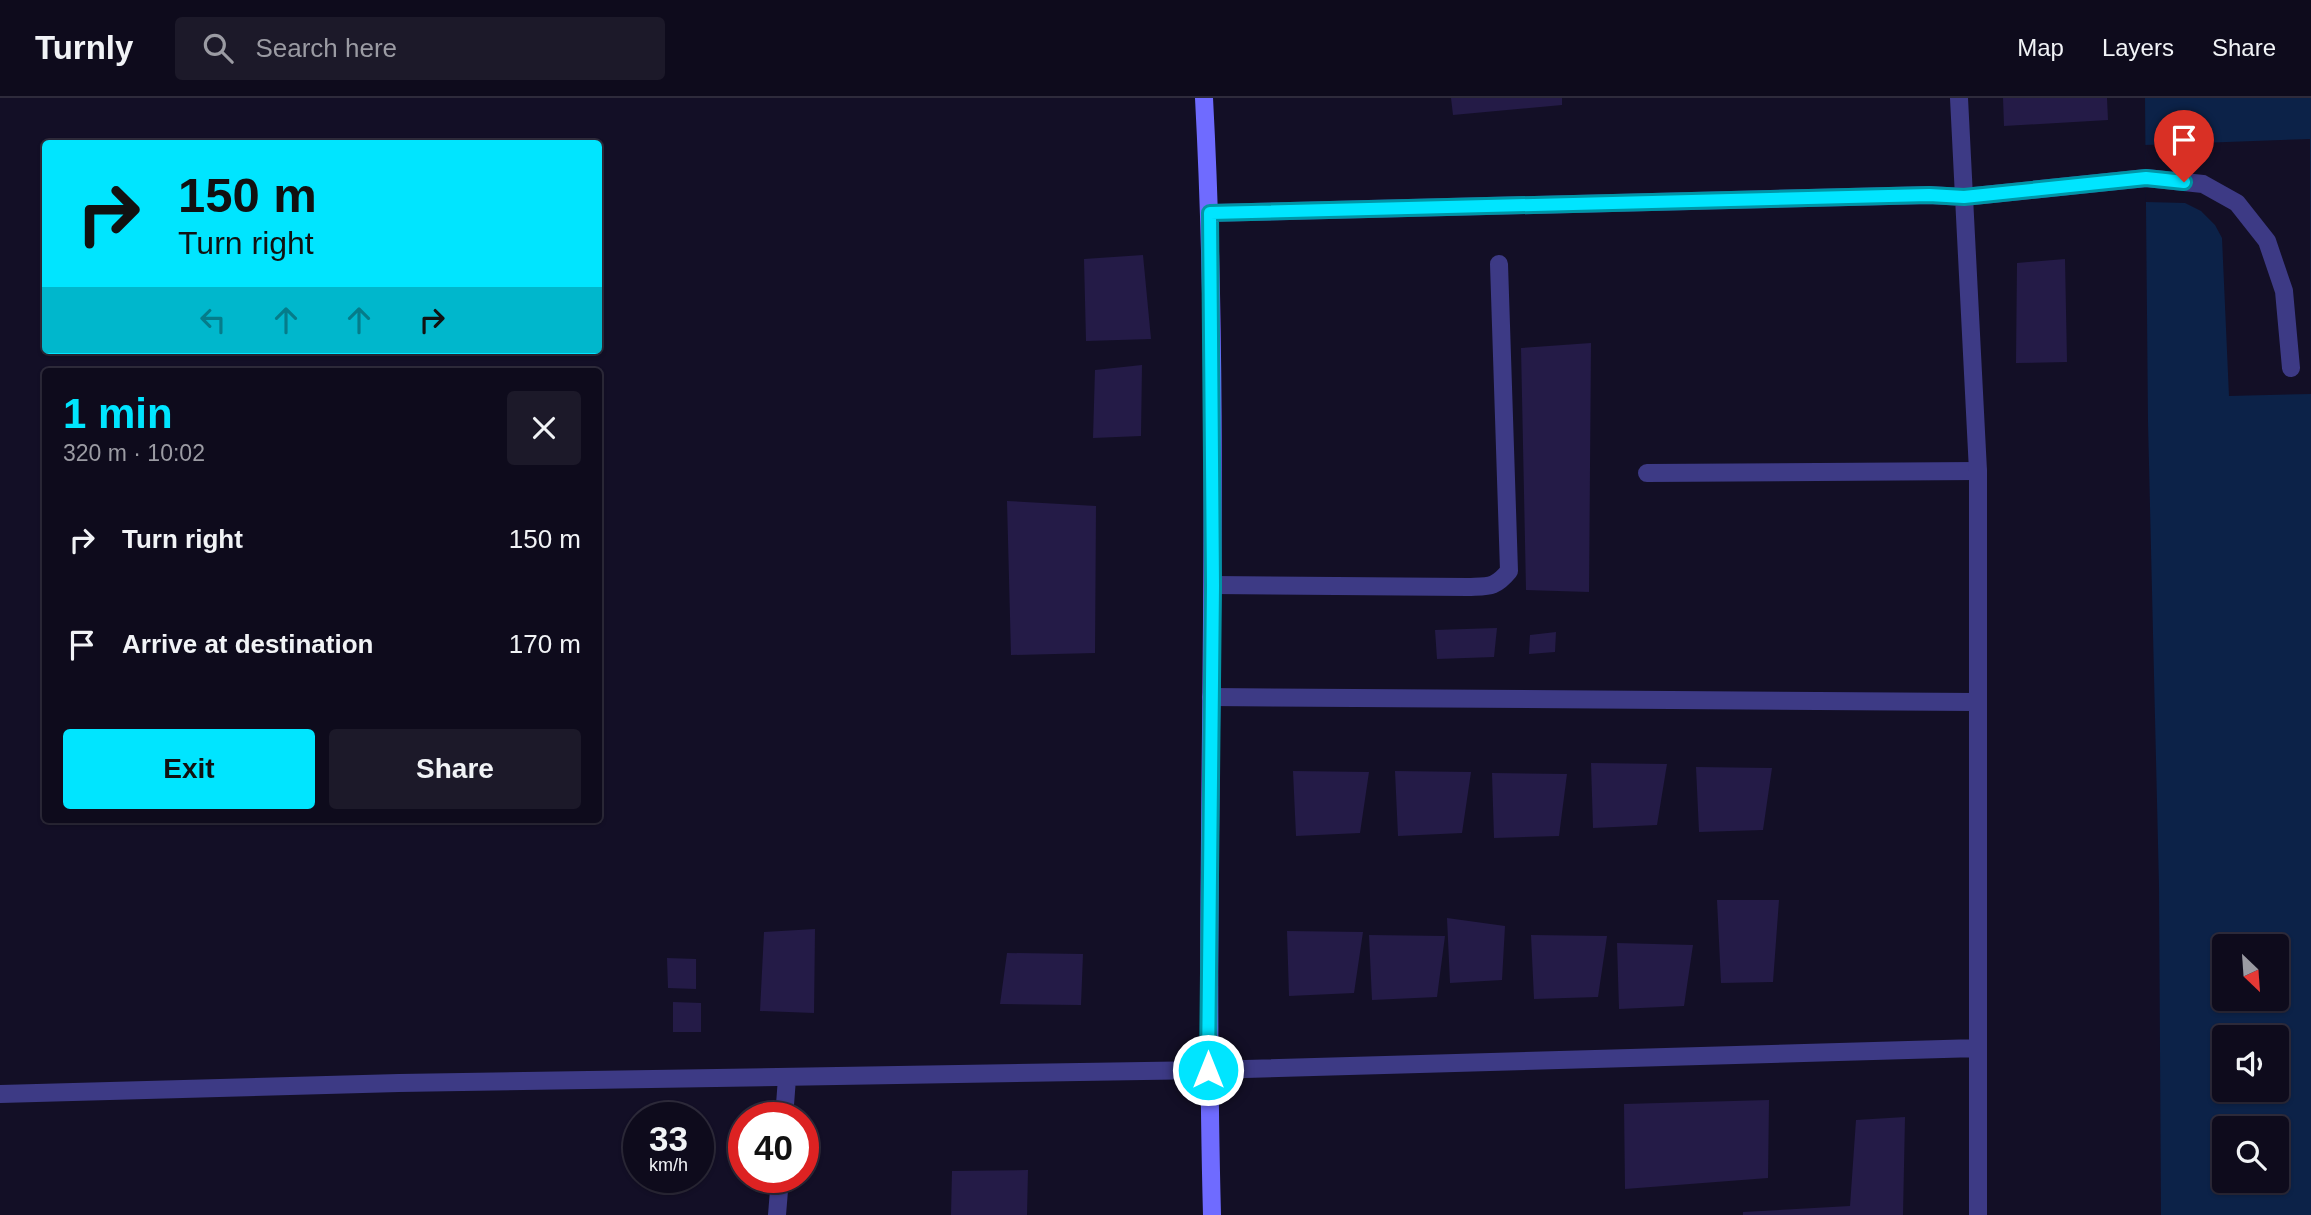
<!DOCTYPE html>
<html lang="en">
<head>
<meta charset="utf-8">
<style>
  :root { --surface:#0e0b1c; --page:#1c1929; --text:#f1f3f6; --muted:#9b9ba3; --line:#2e2b3b; --accent:#00e5ff }
  body { margin:0; font-family:Arial,sans-serif; background:var(--page); color:var(--text); height:100vh; display:flex; flex-direction:column; font-size:26px; white-space:nowrap }
  * { box-sizing:border-box; margin:0 }
  p { font-size:23px; color:var(--muted) }
  .icon { flex:none; width:38px; height:38px; fill:none; stroke:currentColor; stroke-width:2; stroke-linecap:round; stroke-linejoin:round }
  .map { position:relative; flex:1; overflow:hidden }
  .details { position:absolute; left:42px; top:270px; width:560px; height:455px; display:flex; flex-direction:column; background:var(--surface); border-radius:7px; box-shadow:0 2px 5px #0004,0 0 0 2px var(--line) }
  .details>* { flex:none }
  .top-card { position:absolute; left:42px; top:42px; width:560px; height:214px; border-radius:7px; box-shadow:0 2px 5px #0004,0 0 0 2px var(--line); background:#00e5ff; color:#111; overflow:hidden }
  .needle { width:46px; rotate:155deg }
  .tools { position:absolute; left:2212px; top:836px; display:grid; gap:14px }
  .tools a { display:grid; place-items:center; width:77px; height:77px; border-radius:7px; background:var(--surface); box-shadow:0 2px 5px #0004,0 0 0 2px var(--line); font-size:35px }
  .speed { position:absolute; left:623px; top:1004px; display:flex; gap:14px; font-size:35px; font-weight:700; text-align:center }
  .speed>* { display:grid; place-content:center; width:91px; height:91px; border-radius:50%; background:var(--surface); box-shadow:0 2px 5px #0004,0 0 0 2px var(--line); line-height:1 }
  .speed small { font-size:18px; font-weight:400 }
  .speed .limit { border:10px solid #d22; background:#fff; color:#111 }
  .pin { position:absolute; display:grid; place-items:center; width:60px; height:60px; color:#fff; margin:-72px -30px; border-radius:50% 50% 50% 0; rotate:-45deg; box-shadow:0 0 7px #0007 }
  .pin .icon { rotate:45deg }
  .me { position:absolute; width:77px; margin:-38px; rotate:0deg; stroke-linejoin:round; filter:drop-shadow(0 0 5px #0008) }
  .turn { display:flex; align-items:center; gap:24px; height:147px; padding:0 21px; font-size:32px }
  .turn .icon { width:91px; height:91px; stroke-width:2.5 }
  .turn b { display:block; font-size:49px; line-height:60px }
  .lanes { display:flex; align-items:center; height:66px; padding:0 21px; background:#0003; justify-content:center; gap:35px; direction:ltr }
  .lanes .off { opacity:.35 }
  .round { display:grid; place-items:center; flex:none; width:74px; height:74px; border-radius:7px; background:var(--page) }
  .overview { display:flex; align-items:center; justify-content:space-between; height:119px; padding:0 21px }
  h1 { font-size:42px; font-weight:700; line-height:52px; color:var(--accent) }
  .cta { display:flex; gap:14px; margin-top:auto; padding:14px 21px }
  .cta a { flex:1; height:80px; border-radius:7px; background:var(--accent); color:#111; font-size:28px; font-weight:700; line-height:80px; text-align:center }
  .cta a+a { background:var(--page); color:var(--text) }
  ul { padding:0; list-style:none }
  li { display:flex; align-items:center; gap:21px; height:105px; padding:0 21px }
  li div { flex:1 }
  li b { display:block; font-size:26px }
  li em { font-style:normal }
  header { display:flex; align-items:center; gap:42px; box-sizing:border-box; height:98px; padding:0 35px; background:var(--surface); border-bottom:2px solid var(--line) }
  header strong { font-size:33px }
  nav { display:flex; gap:38px; margin-inline-start:auto; font-size:24px }
  .search { width:490px; height:63px; background:var(--page); display:flex; align-items:center; gap:18px; box-sizing:border-box; padding:0 24px; border-radius:7px; color:var(--muted); font-size:26px }
  .map>svg:first-child { display:block }
  .water { fill:#0c2248; fill-rule:evenodd }
  .pier { fill:#130f26 }
  .building { fill:#241b47 }
  .lines { fill:none; stroke-linecap:round; stroke-linejoin:round }
  .lane { stroke:#3d3a85; stroke-width:18 }
  .street { stroke:#3d3a85; stroke-width:18 }
  .secondary { stroke:#6f6bff; stroke-width:18 }
  .route-casing { stroke:#0095a6; stroke-width:18 }
  .route { stroke:#00e5ff; stroke-width:12 }
</style>
</head>
<body>
<header>
<strong>Turnly</strong>
<div class="search"><svg class="icon" aria-label="search" viewBox="0 0 24 24"><circle cx="10" cy="10" r="6"/><path d="M15 15l6 6"/></svg>Search here</div>
<nav><a>Map</a><a>Layers</a><a>Share</a></nav>
</header>
<div class="map">
<svg width="2311" height="1117" viewBox="0 0 2311 1117">
  <rect width="100%" height="100%" fill="#130f26"/>
  <path class="water" d="M2145,0H2311V1117H2161L2159,788L2148,324ZM2224,849H2277V901H2224ZM2224,940H2277V992H2224ZM2224,1031H2277V1083H2224Z"/>
  <path class="pier" d="M2310,41L2311,296L2229,298L2222,140L2215,127L2201,113L2185,105L2146,104L2145,47Z"/>
  <path class="building" d="M1451,0H1562V7L1453,17Z
    M2003,0H2107L2108,22L2004,28Z
    M1143,157L1151,241L1086,243L1084,161Z
    M2065,161L2067,264L2016,265L2017,165Z
    M1591,245L1589,494L1526,492L1521,250Z
    M1142,267L1141,338L1093,340L1095,272Z
    M1007,403L1096,408L1095,555L1011,557Z
    M1497,530L1494,559L1437,561L1435,532Z
    M1556,534L1555,554L1529,556L1530,537Z
    M1591,665L1667,666L1657,727L1593,730Z
    M1696,669L1772,670L1763,732L1699,734Z
    M1293,673L1369,674L1360,735L1296,738Z
    M1395,673L1471,674L1462,735L1398,738Z
    M1492,675L1567,676L1559,738L1494,740Z
    M1717,802H1779L1773,884L1721,885Z
    M1447,820L1505,828L1502,882L1450,885Z
    M815,831L814,915L760,913L764,834Z
    M1287,833L1363,834L1354,895L1289,898Z
    M1369,837L1445,838L1437,899L1372,902Z
    M1531,837L1607,838L1598,899L1534,901Z
    M1617,845L1693,847L1684,908L1619,911Z
    M1007,855L1083,856L1081,907L1000,906Z
    M667,860L696,861V891L668,890Z
    M673,904L701,905V934H673Z
    M1769,1002L1768,1080L1625,1091L1624,1006Z
    M1905,1019L1903,1117H1743V1114L1850,1108L1856,1022Z
    M1028,1072L1027,1117H951L952,1073Z"/>
  <g class="lines">
    <path class="lane" d="M1964,99L2146,80L2203,86L2237,105L2267,143L2284,193L2291,270
      M1647,375L1978,373
      M1213,487L1468,489C1489,488 1495,490 1509,473L1499,166"/>
    <path class="street" d="M1959,0L1964,99
      M1210,115L1929,97L1964,99L1978,373V1117
      M1211,599L1976,604
      M0,996L399,985L1208,972L1978,950
      M784,1020L787,980
      M777,1117L780,1080"/>
    <path class="secondary" d="M1204,0C1224,372 1202,745 1212,1117"/>
  </g>
  <g class="lines">
    <defs>
      <path id="route" d="M1208,972L1213,487L1210,115L1929,97L1964,99L2146,80L2184,84"/>
    </defs>
    <use href="#route" class="route-casing"/>
    <use href="#route" class="route"/>
  </g>
</svg>
<div class="tools">
<a><svg class="needle" viewBox="-14 -14 28 28"><path d="M0-13l5 13h-10z" fill="#e53935"/><path d="M0 13l5-13h-10z" fill="#9b9ba3"/></svg></a>
<a><svg class="icon" aria-label="sound" viewBox="0 0 24 24"><path d="M4 9h4l5-4v14l-5-4H4zM17 9q2 3 0 6"/></svg></a>
<a><svg class="icon" aria-label="search" viewBox="0 0 24 24"><circle cx="10" cy="10" r="6"/><path d="M15 15l6 6"/></svg></a>
</div>
<div class="speed"><div>33<small>km/h</small></div><div class="limit">40</div></div>
<div class="pin" style="left:2184px;top:84px;background:#d93025"><svg class="icon" aria-label="arrive" viewBox="0 0 24 24"><path d="M6 21V4h12l-3 4 3 4H6"/></svg></div>
<svg class="me" style="left:1208px;top:972px" viewBox="-20 -20 40 40"><circle r="17" fill="#00e5ff" stroke="#fff" stroke-width="3"/><path d="M0-11L8 9 0 5-8 9z" fill="#fff"/></svg>
<div class="top-card">
<div class="turn"><svg class="icon" aria-label="right" viewBox="0 0 24 24"><path d="M7 20v-9h11M14 6l5 5-5 5"/></svg><div><b>150 m</b>Turn right</div></div>
<div class="lanes"><svg class="icon off" aria-label="left" viewBox="0 0 24 24"><path d="M17 20v-9H6M10 6l-5 5 5 5"/></svg><svg class="icon off" aria-label="ahead" viewBox="0 0 24 24"><path d="M12 20V5M6 11l6-6 6 6"/></svg><svg class="icon off" aria-label="ahead" viewBox="0 0 24 24"><path d="M12 20V5M6 11l6-6 6 6"/></svg><svg class="icon" aria-label="right" viewBox="0 0 24 24"><path d="M7 20v-9h11M14 6l5 5-5 5"/></svg></div>
</div>
<section class="details">
<div class="overview"><div><h1>1 min</h1><p>320 m · 10:02</p></div><a class="round"><svg class="icon" aria-label="close" viewBox="0 0 24 24"><path d="M6 6l12 12M18 6L6 18"/></svg></a></div>
<ul>
<li><svg class="icon" aria-label="right" viewBox="0 0 24 24"><path d="M7 20v-9h11M14 6l5 5-5 5"/></svg><div><b>Turn right</b></div><em>150 m</em></li>
<li><svg class="icon" aria-label="arrive" viewBox="0 0 24 24"><path d="M6 21V4h12l-3 4 3 4H6"/></svg><div><b>Arrive at destination</b></div><em>170 m</em></li>
</ul>
<div class="cta"><a>Exit</a><a>Share</a></div>
</section>
</div>
</body>
</html>
